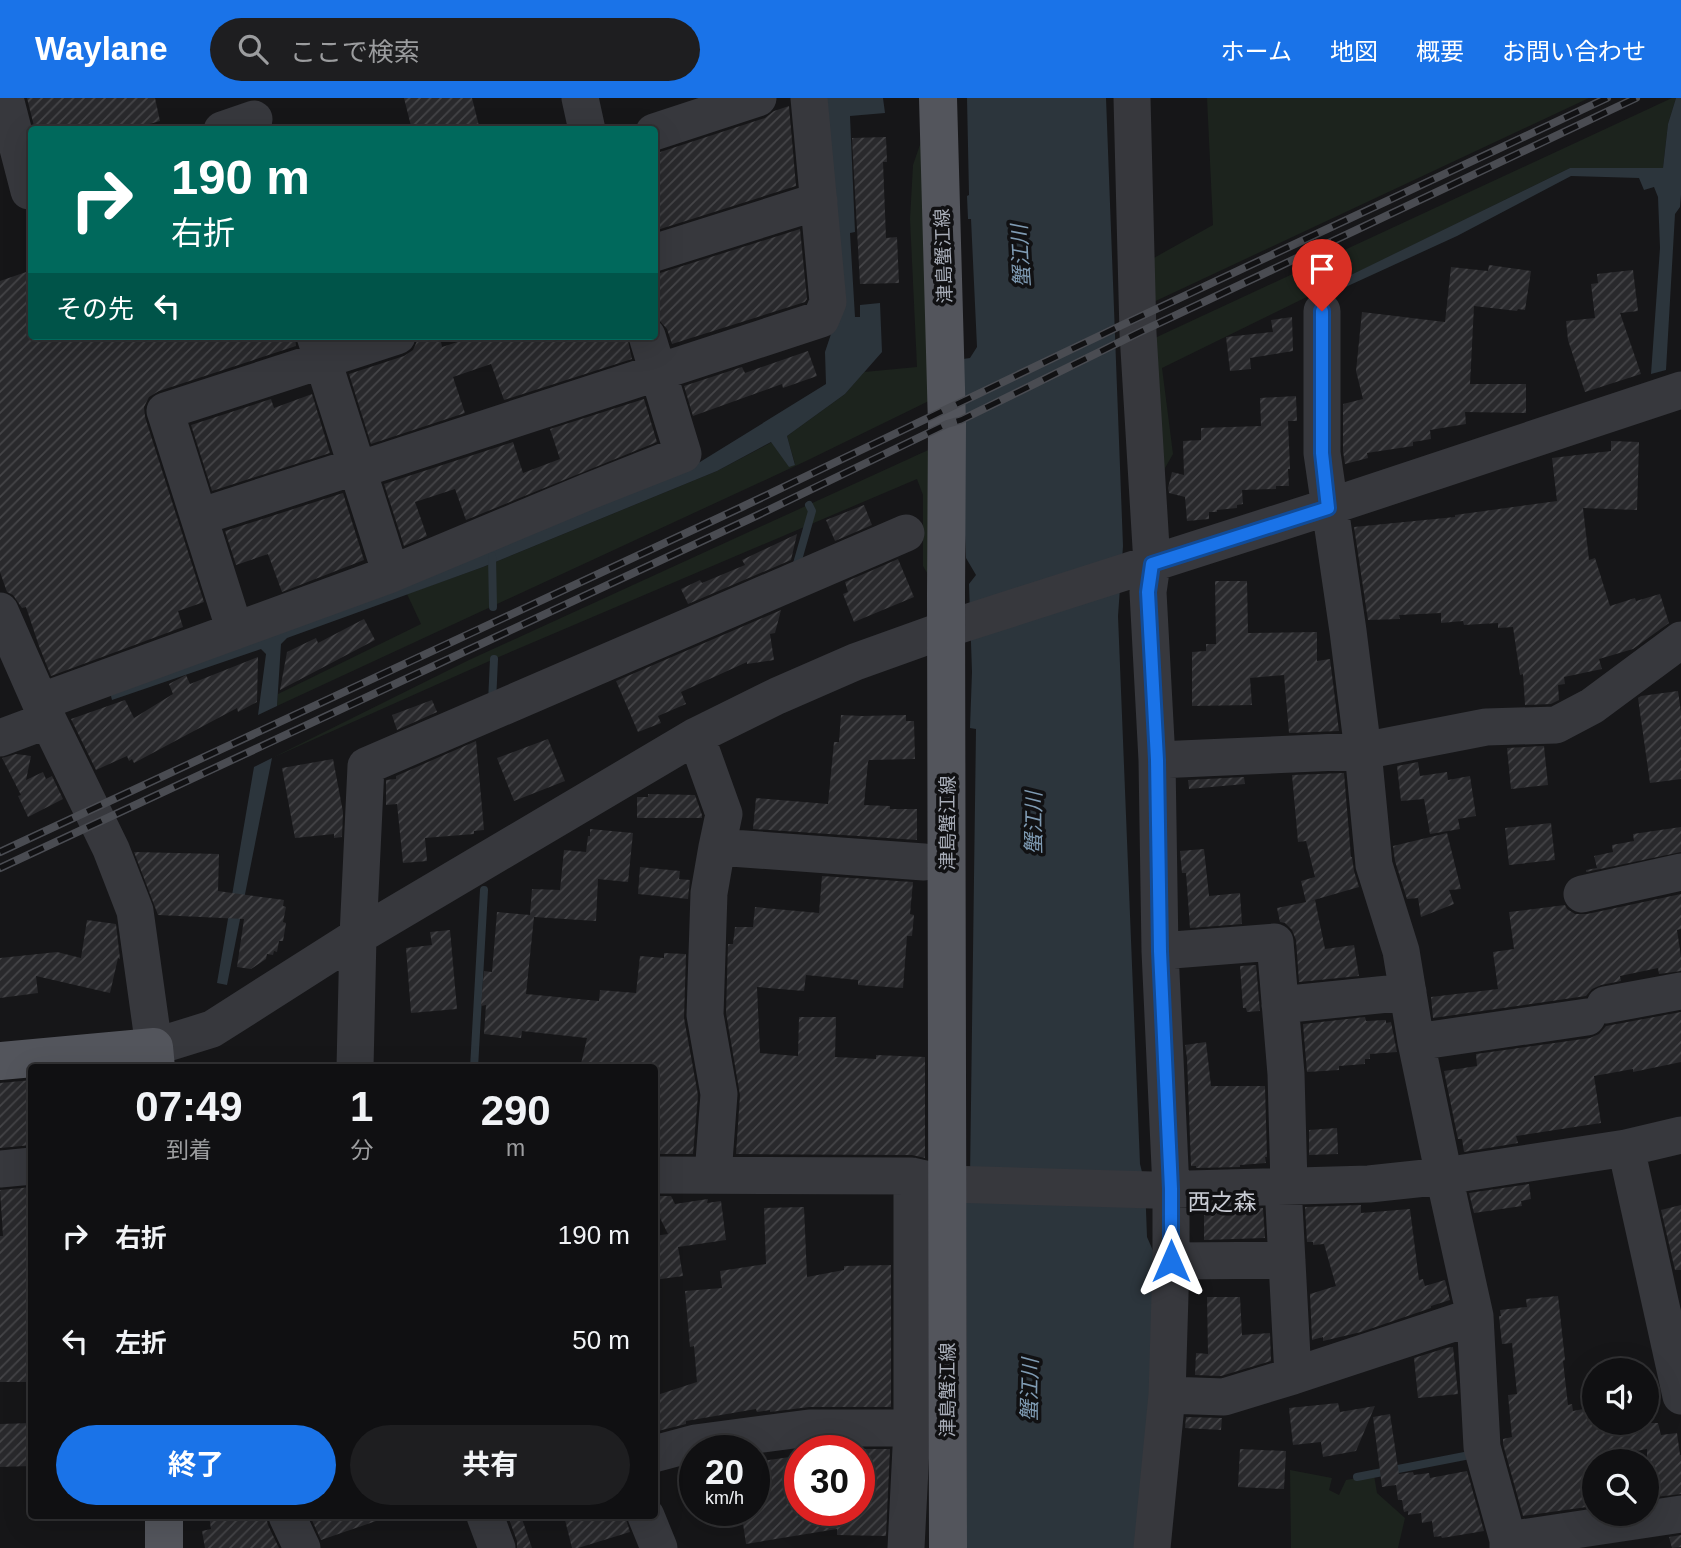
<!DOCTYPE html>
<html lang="ja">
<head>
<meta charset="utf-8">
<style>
  :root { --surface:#101012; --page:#1e1e20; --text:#f1f3f6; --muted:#9c9d9f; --line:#303032; --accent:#1a73e8 }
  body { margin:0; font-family:Arial,"Noto Sans JP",sans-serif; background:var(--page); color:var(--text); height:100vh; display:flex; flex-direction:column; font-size:26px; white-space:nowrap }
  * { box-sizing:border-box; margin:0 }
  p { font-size:23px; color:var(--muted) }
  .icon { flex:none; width:38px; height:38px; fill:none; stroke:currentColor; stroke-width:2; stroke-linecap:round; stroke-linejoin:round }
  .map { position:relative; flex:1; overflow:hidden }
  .panel { position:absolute; left:28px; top:966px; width:630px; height:455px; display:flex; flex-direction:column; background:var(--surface); border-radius:7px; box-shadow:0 7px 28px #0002,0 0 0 2px var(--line) }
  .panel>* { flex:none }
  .hud { position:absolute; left:28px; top:28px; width:630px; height:214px; border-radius:7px; box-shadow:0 7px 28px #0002,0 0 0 2px var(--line); background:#00695c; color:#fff; overflow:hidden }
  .buttons { position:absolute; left:1582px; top:1260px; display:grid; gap:14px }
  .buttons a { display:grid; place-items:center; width:77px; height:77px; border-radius:50%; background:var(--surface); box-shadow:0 7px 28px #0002,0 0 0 2px var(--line); font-size:35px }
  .speed { position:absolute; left:679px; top:1337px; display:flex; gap:14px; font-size:35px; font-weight:700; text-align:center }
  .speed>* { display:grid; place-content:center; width:91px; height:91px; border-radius:50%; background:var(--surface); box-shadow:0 7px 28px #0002,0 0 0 2px var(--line); line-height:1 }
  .speed small { font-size:18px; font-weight:400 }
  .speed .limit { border:10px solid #d22; background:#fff; color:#111 }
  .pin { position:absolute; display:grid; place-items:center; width:60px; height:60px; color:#fff; margin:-72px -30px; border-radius:50% 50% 50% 0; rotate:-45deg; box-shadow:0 0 7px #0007 }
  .pin .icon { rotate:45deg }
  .me { position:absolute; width:77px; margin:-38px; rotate:0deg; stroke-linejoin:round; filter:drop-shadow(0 0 5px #0008) }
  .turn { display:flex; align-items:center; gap:24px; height:147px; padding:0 28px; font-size:32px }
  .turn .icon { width:91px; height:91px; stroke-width:2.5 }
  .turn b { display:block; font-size:49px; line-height:60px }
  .then { display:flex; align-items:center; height:66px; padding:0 28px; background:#0003; gap:14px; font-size:26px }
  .eta { display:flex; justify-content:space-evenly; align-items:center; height:119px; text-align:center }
  .eta b { font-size:42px; font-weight:700; line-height:49px }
  .action { display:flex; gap:14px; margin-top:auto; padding:14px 28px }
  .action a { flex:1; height:80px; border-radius:42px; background:var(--accent); color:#fff; font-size:28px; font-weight:700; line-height:80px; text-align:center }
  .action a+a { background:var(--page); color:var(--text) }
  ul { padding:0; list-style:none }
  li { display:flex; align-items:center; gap:21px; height:105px; padding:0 28px }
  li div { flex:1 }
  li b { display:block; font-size:26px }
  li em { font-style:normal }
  header { display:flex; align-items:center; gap:42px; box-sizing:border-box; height:98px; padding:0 35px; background:var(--accent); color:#fff }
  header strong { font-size:33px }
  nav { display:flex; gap:38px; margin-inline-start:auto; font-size:24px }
  .search { width:490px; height:63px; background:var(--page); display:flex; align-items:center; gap:18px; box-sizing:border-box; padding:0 24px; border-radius:38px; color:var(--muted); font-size:26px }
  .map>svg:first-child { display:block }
  .green { fill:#1c231d }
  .water { fill:#2c353c }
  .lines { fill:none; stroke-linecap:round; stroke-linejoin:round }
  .stream { stroke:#2c353c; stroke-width:8 }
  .building { fill:url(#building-hatch) }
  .minor { stroke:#37383d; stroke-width:37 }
  .major { stroke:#53555c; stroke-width:38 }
  .rail-casing { stroke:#4a4c52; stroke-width:8 }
  .rail { stroke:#111113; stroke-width:5; stroke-dasharray:16; stroke-linecap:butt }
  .route-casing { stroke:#114b97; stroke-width:18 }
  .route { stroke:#1a73e8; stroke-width:12 }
  .labels { text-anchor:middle; stroke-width:7; stroke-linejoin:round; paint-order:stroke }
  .street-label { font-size:19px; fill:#a8adb8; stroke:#111113 }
  .water-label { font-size:21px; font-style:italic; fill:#7f9bb3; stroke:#111113 }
  .quarter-label { font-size:23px; fill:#c9ccd4; stroke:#111113 }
</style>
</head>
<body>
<header>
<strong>Waylane</strong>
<div class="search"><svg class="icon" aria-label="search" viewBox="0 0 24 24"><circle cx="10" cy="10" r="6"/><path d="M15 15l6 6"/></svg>ここで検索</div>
<nav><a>ホーム</a><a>地図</a><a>概要</a><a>お問い合わせ</a></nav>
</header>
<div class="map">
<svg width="1681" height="1450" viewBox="0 0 1681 1450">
  <defs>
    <pattern id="building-hatch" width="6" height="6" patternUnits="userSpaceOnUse" patternTransform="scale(1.75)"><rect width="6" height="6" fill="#29292c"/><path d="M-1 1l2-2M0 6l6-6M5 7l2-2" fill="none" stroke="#454548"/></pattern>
  </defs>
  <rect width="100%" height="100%" fill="#161618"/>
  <path class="green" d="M1207,0H1589L1145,208L1143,166L1213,127Z
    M1672,0H1676L1668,26L1663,70H1570L1162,270L1173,356L1153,391L1144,245Z
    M923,38L937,299L806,363L277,608L278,596L421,526L407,496L483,469L717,373L772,344L789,368L795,366L787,338L845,296L864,274L917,269L910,121L913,67Z
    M937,348L935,488L923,468V397L917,381L494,561L272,660L469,562Z
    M1290,1372L1332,1380L1329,1392L1339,1397L1346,1382L1374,1377L1377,1395L1405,1420L1398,1450H1291Z"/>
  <path class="water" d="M823,0H883L885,15L850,18L855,134L850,135L855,219H860V207L880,205L882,254L845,296L787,338L795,367L789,369L771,344L717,373L483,469L287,540L281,546L277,608L258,617L266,556L261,551L112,602L110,594L488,453L700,364L826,286L825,254L838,215Z
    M967,0H1106L1123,448L1118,518L1140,1066L1145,1086L1147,1139L1154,1155L1152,1267L1136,1450H967L966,1103L970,1079L976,631L970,630L972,574L969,486L976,477L966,460L962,370L963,261L970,260L977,249L971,121H968L967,98L969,97Z
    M1676,0H1681V97L1680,109L1675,116L1666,272L1651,276L1660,150L1658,99L1654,89L1644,92L1639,80L1571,78L1457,138L1315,203L1314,195L1570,70H1663L1668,26Z
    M272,660L227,887L217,885L254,669Z"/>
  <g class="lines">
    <path class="stream" d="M492,458L493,509
      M796,469L812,413L809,407
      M492,604L494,561
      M474,970L484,792
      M1357,1379L1475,1356"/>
  </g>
  <path class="building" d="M27,0H155L160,23L146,27L147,32H35Z
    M404,0H472L480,32H412Z
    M789,8L796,88L654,133V56L765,20L774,13Z
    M886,39L887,64H883L886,140L897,139L899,185L860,186L852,40Z
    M800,131L807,201L805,204L672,246L667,231L658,221L654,209V175H660Z
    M1489,167L1531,173L1525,212L1518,211L1517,213L1474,208L1470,286H1526V315L1465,314L1466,326L1430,332L1431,341L1413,344V348L1367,355L1368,360L1345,366L1343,353V306L1363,301L1356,273L1362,214L1445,224L1451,169L1488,173Z
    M32,172V238H295L296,248L159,293L149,299L144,309L145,319L204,504L178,513L183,529L51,578L39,548L26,509L22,510L13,497L7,494L0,474V183Z
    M1633,172L1638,213L1620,215L1641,276L1585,294L1568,242L1566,223L1595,220L1591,186L1598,185L1597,176Z
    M1292,219L1293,253L1250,260L1251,271L1230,273L1226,239L1273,234L1271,222Z
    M417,238H440L442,249L476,238H627L632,261L504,302L491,266L453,279L465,315L371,346L349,276L404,258L413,252L417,243Z
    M808,253L817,278L783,290L782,286L693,318L684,288L742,269L745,275Z
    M312,296L330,355L212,393L191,327L271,301L274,310Z
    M1296,298L1297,323H1288L1290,371H1288L1289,388H1276V391L1242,392L1243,406L1237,407V410L1217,412V414H1209V421L1187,423L1185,399L1169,395L1168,390L1172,374L1184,377L1183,343L1201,342V330L1261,328L1260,300Z
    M644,301L657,344L466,422L455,391L415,404L427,438L404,448L384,386L513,344L523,375L560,361L550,331Z
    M1611,343L1639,344L1637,412L1583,410L1589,462L1595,460L1610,508L1635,500L1636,503L1660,496L1669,525L1633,551L1599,561L1602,571L1564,579L1565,586L1558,587L1559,602L1551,606L1525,607L1523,576L1520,577L1513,529L1498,530V525L1464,527L1463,523L1441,525V515L1399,517L1400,521L1368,522L1354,429L1455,419V417L1557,403L1552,360L1611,353Z
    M343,395L364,462L282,494L268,456L236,467L225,433Z
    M864,407L872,427L835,443L826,422Z
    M797,436L791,462L688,506L681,491L700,482L702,485L745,467L742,462Z
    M898,461L914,499L854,524L843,496L848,494L845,484Z
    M1215,483H1247L1248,535L1317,534V563L1330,561L1339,633L1289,635L1284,577L1250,580L1252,607L1192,608V554L1206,553V546H1216Z
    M781,512L775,535L770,536L774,562L747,566V564L681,594L686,606L658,618L661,625L638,634L616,583Z
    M364,521L375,542L280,592L287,554L316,540L318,545Z
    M258,559L257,604L238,614L237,610L134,665L132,661L129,663L127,658L96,672L71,621L125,602L134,620L173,596L169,586L186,577L190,586Z
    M1678,593L1681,614V681L1650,685L1638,600L1641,598Z
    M432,602L437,614L397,632L392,617Z
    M841,617L862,618L906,617V623H914L915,661L869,662L868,664L864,707L890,708V711H917V742L753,731L756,700L828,706L834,644H839Z
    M548,641L565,683L514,703L497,660Z
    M476,643L484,732L474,733V736L425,740L427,763L403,765L397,706L386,707V682L396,681V678Z
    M1544,648L1548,687L1511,691L1507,650Z
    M16,656L31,658L26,682L43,674L46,681L52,678L63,701L28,719L18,698L21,697L2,660Z
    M333,661L343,714L342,739L334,740V736L295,740L282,670Z
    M1418,664L1420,678L1447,674L1448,682L1470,678L1476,718L1458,721L1460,731L1430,736L1424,701L1401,703L1397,668Z
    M1344,675L1351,759H1352L1354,773L1359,789L1307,804L1315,802L1325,851L1354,847L1359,878L1299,884L1296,842L1292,832L1285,825L1280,824L1277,810L1306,804L1301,783L1315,779L1306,743L1298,744L1292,677Z
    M1244,679L1245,686L1189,691L1188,682Z
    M648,696L695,697L702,717V720H637V699H648Z
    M1551,725L1555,762L1509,767L1505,730Z
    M1681,729V754L1586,774V772L1597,770L1594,758L1613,754L1612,747L1634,743L1633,736Z
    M590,731L633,735L628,784L598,781L596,823L534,819L526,896L599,903L600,892L636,895L640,858L664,860V855L686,856L684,920L698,997L693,1056H654V970H599L581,966L587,940L522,933L521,940L484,936L486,907L481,908L484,873L492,874L497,814L530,817L532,791L560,792L564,752L586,754L588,738H590Z
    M1447,735L1461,791L1449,792L1454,806L1421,819L1418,800L1407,801L1395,763L1393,748Z
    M1204,751L1209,798L1240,795L1242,826L1190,830L1186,775H1182L1180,753Z
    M134,754L219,756L218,793L284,802L283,808L286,809L283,824L286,825L283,843H279L277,854L274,853L273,857L267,856L266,861L251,871L237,869L244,821L158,817Z
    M640,769L680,773L679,781L690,782L688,801L638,796Z
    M822,778L913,784L910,816L914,817L912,838H907L903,890L858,887V882L806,877L804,893L757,889L760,955L798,958L799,919H836L835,959L876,961V957L925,959V1060L912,1057L736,1056L740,997L726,915L728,846H733L735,829H753L755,809L819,815Z
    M1681,796V831L1677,832L1681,859V873L1659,876L1658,870L1620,878L1621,883L1601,887L1592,891L1586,898L1433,920L1431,899L1498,891L1493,854L1514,851L1509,814L1565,807L1567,811L1575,816H1587Z
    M87,822L116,826L120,861L118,860L110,895L36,878L38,895L0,900V860L57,854L81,860Z
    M450,832L457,911L411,915L406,850L432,847L430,834Z
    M1256,867L1260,913L1247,914L1246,910H1243L1240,868Z
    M1681,914V964L1633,974V971L1594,978L1601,1025L1516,1038L1518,1045L1464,1054L1462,1041H1458L1444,973L1477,968L1476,956L1590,940L1599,936L1606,928Z
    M1365,919L1366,923L1386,922V925L1391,924L1397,954L1370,956V961H1365V966L1339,968V972L1307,974L1303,926Z
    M1206,944L1211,988H1265L1267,1059H1265L1266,1065L1240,1067V1069L1196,1070V1068H1191L1187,960L1185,947Z
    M32,982V1047L0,1050V985Z
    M1337,1030L1338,1056L1309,1057V1032Z
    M1529,1086L1531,1101L1521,1103L1522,1108L1474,1115L1469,1095Z
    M32,1089V1284H0V1138H3L0,1092Z
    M654,1098H671L675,1106L708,1101L707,1105L721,1103L726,1142L678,1149L683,1178L654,1182V1138L668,1136L654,1108Z
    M1361,1107V1115L1410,1111L1419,1182L1423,1181L1425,1188L1445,1182L1450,1202L1431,1208V1210L1361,1234L1323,1243V1239L1312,1242L1310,1196L1336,1188L1324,1146L1313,1147V1144H1307L1305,1109Z
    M1681,1107V1172H1675L1661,1112Z
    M804,1109L807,1179L844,1172V1168L891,1167V1309H809L770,1314V1312L757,1314L756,1311L686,1323V1326L654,1334V1298L697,1284L694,1248L690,1249L685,1193L722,1190L720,1173L766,1166L764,1110Z
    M1246,1110H1263L1265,1140L1204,1142V1113L1246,1112Z
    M1558,1198L1565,1262L1563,1263L1568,1307L1572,1306L1573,1313L1594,1309V1325H1658L1661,1337L1677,1335L1680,1357H1681V1396L1647,1400V1351L1594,1361V1408L1523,1418L1503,1346V1341L1512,1339L1508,1297L1517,1296L1512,1245L1502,1246L1499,1218H1501L1500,1212L1527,1209L1526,1201Z
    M1207,1199H1240L1242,1237L1270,1235L1271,1263L1221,1278L1195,1277L1196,1255L1208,1256Z
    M1453,1249L1458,1296L1418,1300L1414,1260L1446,1250Z
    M1338,1305L1340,1314L1375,1308L1356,1353L1323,1359L1321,1344L1293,1347L1289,1310Z
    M1390,1316L1399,1376L1413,1374L1414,1377L1429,1375L1430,1380L1467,1373L1484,1433L1442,1440L1441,1438L1434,1439L1432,1423L1422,1425L1421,1415L1408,1417V1413L1404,1414L1402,1402H1398L1396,1387L1382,1389L1373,1319Z
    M1186,1319L1222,1320L1221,1332L1185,1330Z
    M32,1325V1368L0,1369V1326Z
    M865,1351H890L886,1438L837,1437V1431L746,1446L741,1412H754V1364L790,1359L793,1373L800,1372V1412H859V1388H865Z
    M1240,1351L1286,1353L1284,1391L1238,1389Z
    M209,1418H266L268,1427L279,1450H205L202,1433L211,1431Z
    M310,1418H382V1421L321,1442Z
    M519,1418H521L532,1450H517V1443L509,1421Z
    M581,1418H625L630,1434L578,1450H572L565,1422Z
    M1681,1437V1449L1672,1450L1669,1439Z"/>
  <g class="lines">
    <path class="minor" d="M5,0L29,93
      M580,0L587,32
      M1132,0L1138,235L1152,466L1148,494L1157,662L1160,853L1171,1091V1163L1167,1297L1152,1450
      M222,32L254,21
      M654,34L758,0
      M654,155L819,103
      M1322,213V355L1348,533L1363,653L1374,767L1401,853L1416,944L1444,1078L1475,1218L1482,1349L1508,1442V1450
      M315,238L391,476
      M358,372L821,221L828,204L809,0
      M199,419L357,368
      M0,513L48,622L111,751L135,813L154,949L212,931L358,838L696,638L777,598L855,564L947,531L1328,409L1681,292
      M235,533L165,313L397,238
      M40,604L391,476L587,394L683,356L647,238
      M696,638L724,716L717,749
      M0,640L48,622
      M1157,662L1363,653L1486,629L1556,627L1592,608L1681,542
      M1582,796L1681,774
      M1160,853L1275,844L1286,976L1289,1087
      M1280,907L1408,894
      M1605,907L1681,893
      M1416,944L1587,919
      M355,970L358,838L366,668L906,435
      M1626,1050L1681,1298
      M0,1071L32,1068
      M654,1077L912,1078L947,1086L1152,1092L1369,1086L1444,1078L1626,1050L1681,1037
      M713,1077L719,996L705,917L709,795L717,749L924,764
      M1283,1088L1293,1278
      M1171,1163L1287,1162
      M1167,1297L1224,1299L1293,1278L1475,1218
      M654,1356L695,1345L809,1330H912
      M287,1418L302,1450
      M485,1418L497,1450
      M646,1418L659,1450
      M1508,1442L1681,1416
      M906,1450L912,1330V1078"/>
    <path class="major" d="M938,0L947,326L946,497L948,1450
      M0,963L154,949L156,970
      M164,1450V1418"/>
    <defs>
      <path id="rail" d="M0,754L742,409L1120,228L1607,0
        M0,770L758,417L947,326L961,322L1138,235L1636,0"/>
    </defs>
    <use href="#rail" class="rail-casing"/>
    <use href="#rail" class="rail"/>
  </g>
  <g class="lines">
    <defs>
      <path id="route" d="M1171,1163V1091L1160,853L1157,662L1148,494L1152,466L1328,410L1322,355V213"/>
    </defs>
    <use href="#route" class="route-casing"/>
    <use href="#route" class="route"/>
  </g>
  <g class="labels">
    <g class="street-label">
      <text transform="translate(943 158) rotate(-92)" y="7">津島蟹江線</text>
      <text transform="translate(947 725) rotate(-90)" y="7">津島蟹江線</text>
      <text transform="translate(947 1292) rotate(-90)" y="7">津島蟹江線</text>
    </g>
    <g class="water-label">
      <text transform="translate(1021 158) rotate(-93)" y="7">蟹江川</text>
      <text transform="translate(1034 725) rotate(-90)" y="7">蟹江川</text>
      <text transform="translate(1030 1292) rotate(-89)" y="7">蟹江川</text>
    </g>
    <g class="quarter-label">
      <text x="1222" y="1112">西之森</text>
    </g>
  </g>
</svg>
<div class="buttons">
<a><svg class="icon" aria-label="sound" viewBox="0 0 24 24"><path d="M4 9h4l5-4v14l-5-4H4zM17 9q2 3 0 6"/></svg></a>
<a><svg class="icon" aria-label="search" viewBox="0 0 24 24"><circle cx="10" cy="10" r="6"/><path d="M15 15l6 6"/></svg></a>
</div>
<div class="speed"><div>20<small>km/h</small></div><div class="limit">30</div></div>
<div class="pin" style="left:1322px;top:213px;background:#d93025"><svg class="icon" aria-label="arrive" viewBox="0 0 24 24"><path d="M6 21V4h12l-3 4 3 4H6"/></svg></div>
<svg class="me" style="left:1171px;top:1163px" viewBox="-20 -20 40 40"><path d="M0-17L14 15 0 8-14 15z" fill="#1a73e8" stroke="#fff" stroke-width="4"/></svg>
<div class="hud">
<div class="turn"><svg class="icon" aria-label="right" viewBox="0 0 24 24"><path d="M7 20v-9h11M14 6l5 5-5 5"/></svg><div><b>190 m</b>右折</div></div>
<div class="then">その先<svg class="icon" aria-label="left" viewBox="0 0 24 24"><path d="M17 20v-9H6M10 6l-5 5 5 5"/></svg></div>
</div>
<section class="panel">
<div class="eta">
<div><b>07:49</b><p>到着</p></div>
<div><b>1</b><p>分</p></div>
<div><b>290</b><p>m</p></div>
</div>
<ul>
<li><svg class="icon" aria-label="right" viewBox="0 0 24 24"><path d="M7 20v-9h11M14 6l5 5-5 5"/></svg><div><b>右折</b></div><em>190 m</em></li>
<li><svg class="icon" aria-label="left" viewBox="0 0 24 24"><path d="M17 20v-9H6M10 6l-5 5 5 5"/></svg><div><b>左折</b></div><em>50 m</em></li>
</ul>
<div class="action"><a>終了</a><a>共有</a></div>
</section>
</div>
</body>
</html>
